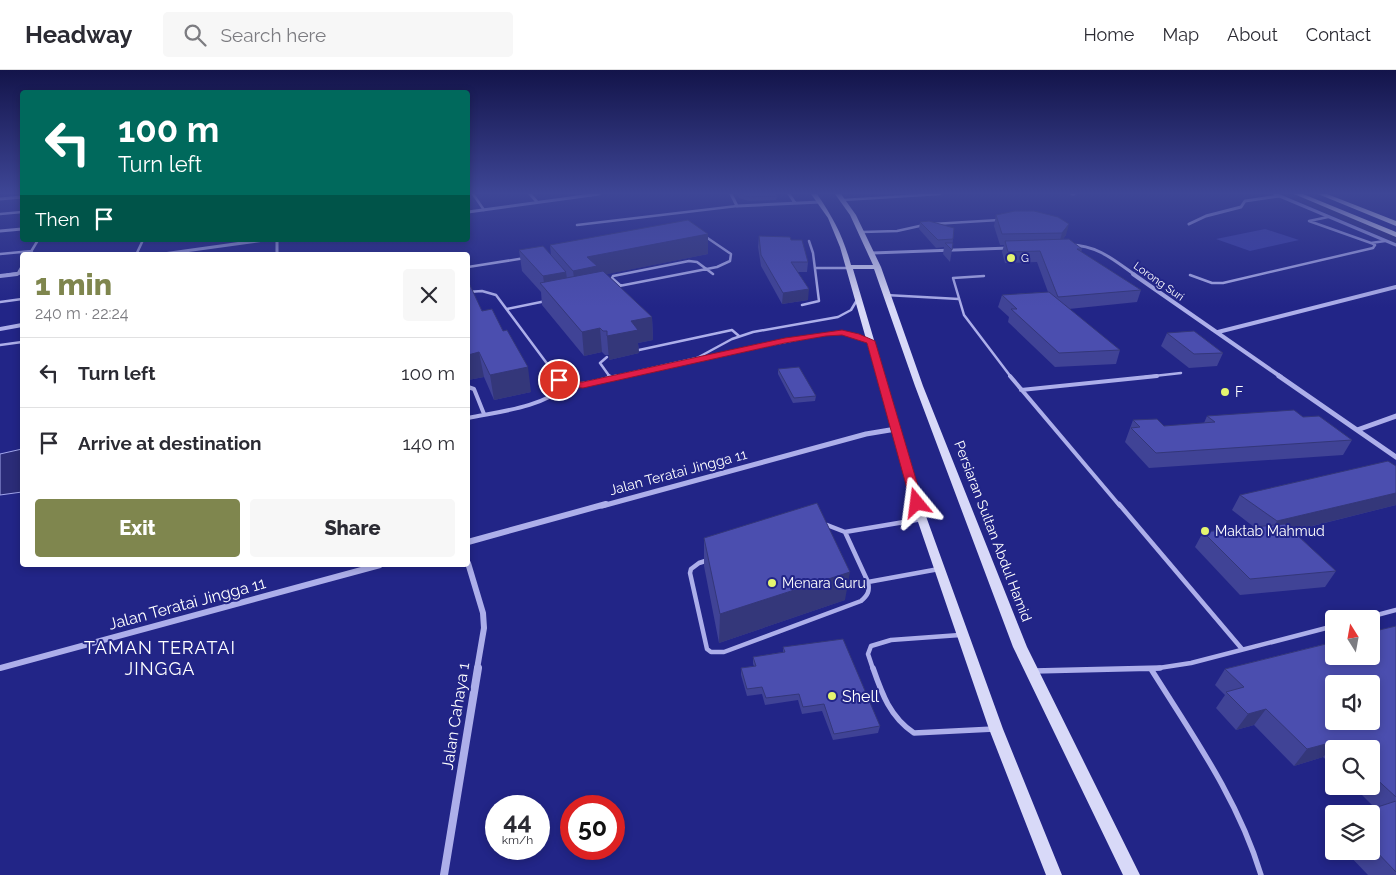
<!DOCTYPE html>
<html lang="en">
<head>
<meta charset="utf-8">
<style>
  :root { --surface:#fff; --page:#f7f7f7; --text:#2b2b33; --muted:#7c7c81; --line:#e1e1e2; --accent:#7f864e }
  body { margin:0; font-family:Raleway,sans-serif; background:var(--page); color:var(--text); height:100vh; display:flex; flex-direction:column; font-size:19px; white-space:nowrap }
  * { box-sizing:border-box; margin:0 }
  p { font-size:16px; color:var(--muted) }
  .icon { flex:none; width:28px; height:28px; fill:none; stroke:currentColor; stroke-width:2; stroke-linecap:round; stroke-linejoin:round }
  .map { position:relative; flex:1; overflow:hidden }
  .sheet { position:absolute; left:20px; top:182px; width:450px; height:315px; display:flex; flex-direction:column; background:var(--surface); border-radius:5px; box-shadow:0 2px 8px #0003 }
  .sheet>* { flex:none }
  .hud { position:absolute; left:20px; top:20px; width:450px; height:152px; border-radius:5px; box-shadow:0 2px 8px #0003; background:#00695c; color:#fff; overflow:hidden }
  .needle { width:32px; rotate:349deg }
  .controls { position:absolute; left:1325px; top:540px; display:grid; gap:10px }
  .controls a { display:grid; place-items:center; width:55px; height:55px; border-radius:5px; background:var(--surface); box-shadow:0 2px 8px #0003; font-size:25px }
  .speed { position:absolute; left:485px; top:725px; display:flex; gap:10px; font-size:25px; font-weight:700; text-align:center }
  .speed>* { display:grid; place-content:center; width:65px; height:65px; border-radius:50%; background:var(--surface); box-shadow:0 2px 8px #0003; line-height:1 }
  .speed small { font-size:12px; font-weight:400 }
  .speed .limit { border:8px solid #d22; background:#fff; color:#111 }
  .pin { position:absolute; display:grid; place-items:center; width:42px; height:42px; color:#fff; margin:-21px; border:2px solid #fff; border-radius:50%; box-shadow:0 1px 5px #0007 }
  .me { position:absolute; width:55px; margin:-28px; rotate:344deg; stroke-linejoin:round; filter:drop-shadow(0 0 4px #0008) }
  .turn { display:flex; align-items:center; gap:18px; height:105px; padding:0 15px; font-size:22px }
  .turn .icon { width:65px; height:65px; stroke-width:2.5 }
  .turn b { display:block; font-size:35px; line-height:42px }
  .then { display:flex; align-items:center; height:48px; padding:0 15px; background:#0003; gap:10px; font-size:19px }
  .round { display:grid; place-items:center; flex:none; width:52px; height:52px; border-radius:5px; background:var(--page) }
  .head { display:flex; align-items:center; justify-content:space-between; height:85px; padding:0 15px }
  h1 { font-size:30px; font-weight:800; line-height:38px; color:var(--accent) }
  .button { display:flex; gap:10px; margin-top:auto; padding:10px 15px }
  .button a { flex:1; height:58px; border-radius:5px; background:var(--accent); color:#fff; font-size:20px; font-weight:800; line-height:58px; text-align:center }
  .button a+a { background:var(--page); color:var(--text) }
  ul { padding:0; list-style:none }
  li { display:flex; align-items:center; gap:15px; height:70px; padding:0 15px; border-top:1px solid var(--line) }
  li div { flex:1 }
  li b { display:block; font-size:19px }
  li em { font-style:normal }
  header { display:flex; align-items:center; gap:30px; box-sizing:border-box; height:70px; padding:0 25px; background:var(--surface); border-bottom:1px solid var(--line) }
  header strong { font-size:24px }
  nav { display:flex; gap:28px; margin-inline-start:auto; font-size:18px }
  .search { width:350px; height:45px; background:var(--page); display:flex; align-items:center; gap:12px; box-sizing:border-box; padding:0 18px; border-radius:5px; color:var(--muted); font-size:19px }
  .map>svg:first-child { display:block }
  .green { fill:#393ea6 }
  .water { fill:#2b2c78; stroke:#a1a5eb }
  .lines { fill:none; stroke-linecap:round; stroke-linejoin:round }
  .canal { fill:#2b2c78; fill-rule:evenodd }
  .service-far3 { stroke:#adafea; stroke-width:2.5 }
  .service-far2 { stroke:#adafea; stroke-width:4 }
  .service-far1 { stroke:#adafea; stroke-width:4.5 }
  .service { stroke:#adafea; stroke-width:5.5 }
  .minor-far4 { stroke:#adafea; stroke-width:3 }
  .minor-far3 { stroke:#adafea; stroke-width:4 }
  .minor-far2 { stroke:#adafea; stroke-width:5 }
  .minor-far1 { stroke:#adafea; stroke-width:6 }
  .minor { stroke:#adafea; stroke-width:8 }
  .secondary { fill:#d8d9f8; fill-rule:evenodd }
  .primary { fill:#f1f1fe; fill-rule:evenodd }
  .wall { fill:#404396 }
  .shaded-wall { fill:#34377a }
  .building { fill:#4b4eaf; stroke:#34377a; fill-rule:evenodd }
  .route { fill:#e11d48; stroke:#92132f }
  .poi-dot { fill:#e5f56f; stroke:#222587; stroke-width:2 }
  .labels { text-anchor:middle; stroke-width:4; stroke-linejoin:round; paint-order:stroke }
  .far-poi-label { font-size:11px; fill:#fff; stroke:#222587; text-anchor:start }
  .far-street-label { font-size:11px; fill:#fff; stroke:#222587 }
  .poi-label { font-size:14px; fill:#fff; stroke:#222587; text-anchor:start }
  .street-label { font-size:14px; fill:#fff; stroke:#222587 }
  .near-street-label { font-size:16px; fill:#fff; stroke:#222587 }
  .near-poi-label { font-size:16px; fill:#fff; stroke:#222587; text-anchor:start }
  .near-neighbourhood-label { font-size:18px; letter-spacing:1px; fill:#fff; stroke:#222587 }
</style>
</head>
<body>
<header>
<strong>Headway</strong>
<div class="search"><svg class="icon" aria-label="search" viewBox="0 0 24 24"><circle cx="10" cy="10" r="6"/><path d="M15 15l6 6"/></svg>Search here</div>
<nav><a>Home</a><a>Map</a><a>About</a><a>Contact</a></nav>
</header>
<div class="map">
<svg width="1396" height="805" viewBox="0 0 1396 805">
  <rect width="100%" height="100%" fill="#222587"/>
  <path class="green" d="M1265,159L1299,170L1250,181L1216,169Z"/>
  <path class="water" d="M22,379V422L0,425V384Z"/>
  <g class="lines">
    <path class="canal" d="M1282,124H1298L1396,164V173Z"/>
    <path class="service-far3" d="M473,124L484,140
      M843,130L940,124
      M0,144L22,142
      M1328,147L1309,151L1371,173L1385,171
      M933,154L999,150
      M577,155L737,136
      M862,162L897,161L924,155
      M0,184L32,181
      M29,185L38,170
      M136,185L143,170
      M468,197L525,188
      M815,198H850
      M18,203L22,196
      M1190,205L1212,213H1223L1373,178L1375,175L1371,173
      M984,206L953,208L964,245L1011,307
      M621,216L612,208L613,206L689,191L697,192L713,204
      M614,217L717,197L730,191L731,184L706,167
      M468,222L482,221L496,225L557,307
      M886,225L959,229
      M0,232L22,229
      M802,235L819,231L813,183L809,171
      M507,239L546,231
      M0,275L22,272
      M639,280L732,260L739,266
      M607,287L600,293L610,307
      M699,289L826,264L842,263L871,271
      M612,307L697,288L732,269L753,262L838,247L851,240L857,230
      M1145,307L1181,303"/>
    <path class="service-far2" d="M556,306C569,323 600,309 618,306
      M609,306L611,308
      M1010,306L1120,436
      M468,317L474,319L484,344
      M1021,320L1157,306
      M468,348C502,341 540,338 568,315"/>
    <path class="service-far1" d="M1119,434L1242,579
      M817,455H827L845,462L868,512C870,521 868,525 861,531L724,582H711L707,579L690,503L691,499L699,493Z
      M845,462L922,449
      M868,512L939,499
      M1362,549L1396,540
      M873,599L868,584L871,576L891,570L960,565
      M1152,599L1191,593L1334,556"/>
    <path class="service" d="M873,598C882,624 890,647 914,663L994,659
      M1151,599C1193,666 1238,729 1261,805
      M1034,601L1160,598"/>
    <path class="minor-far4" d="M530,124L537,132
      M731,124L737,136L820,132
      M789,124L795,133
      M1072,124H1074
      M1275,124L1396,175
      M0,129L22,127
      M468,142L599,124
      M1189,154L1206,146L1241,137L1245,131L1279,126
      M0,161L22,159
      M277,170V185
      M1070,175C1097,175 1114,190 1135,205
      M872,183L1009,178
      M156,185L264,170
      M7,205L22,203"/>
    <path class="minor-far3" d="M1133,204L1281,307
      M0,206L17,204
      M0,259L22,255
      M1218,262L1396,217"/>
    <path class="minor-far2" d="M1279,306L1396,387
      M1357,360L1396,346
      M602,436L866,364L896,359"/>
    <path class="minor-far1" d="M468,472L606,434
      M468,493L483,543L484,558L477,599
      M0,598L380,495"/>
    <path class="minor" d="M444,805L478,598"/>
    <path class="secondary" d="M811,124H817C834,149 843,166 851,195H873L850,145L835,124H841L856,145L881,197L923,316L1027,577L1140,805H1123L1013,577L915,316L874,199H853L927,449L1003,659L1062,805H1046L989,659L917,449L840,177L828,148Z"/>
    <path class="primary" d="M1294,124H1303L1396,162V167Z
      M1318,124H1327L1396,151V156Z"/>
  </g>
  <path class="wall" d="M737,124H775L777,126L776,130L749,131L739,128Z
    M1015,141L1066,165L1063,169L1082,179L1081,182L1141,220L1137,232L1069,239L1120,280L1116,294L1055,297L1008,252L1009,247L998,237L1002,225L1048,222L1037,192L1005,193L1002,182L1004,175H1000L994,156L996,145Z
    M920,152L953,169L952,180L950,192L943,184L944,177L936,178L919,159Z
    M759,166L791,170L808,192L807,202H798L808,230L782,234L761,196L758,177Z
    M550,175L708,184L606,204L652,247L653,270L638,273L639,283L609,290V285H605L602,282L584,286L542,235L541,222L522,201L519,180L551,185Z
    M482,241L531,322L494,330L484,307L468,310Z
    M1167,263L1223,283L1217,296L1189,298L1161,276Z
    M778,299L816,326L815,331L793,333L778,304Z
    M1207,346L1303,347L1352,370L1343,385L1149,398L1125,372L1133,350L1164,356L1204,353Z
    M1396,396V435L1293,461L1336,501L1325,517L1240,525L1195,477L1203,462L1254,457L1232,440L1240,425Z
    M704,468L845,530L719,573L704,496Z
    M1396,556V805H1368L1345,781H1371V744L1375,738L1353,716H1371V679H1334V697L1323,687L1294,696L1254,655L1236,660L1216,638L1225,625L1215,615L1225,599Z
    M783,577L880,656L878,663L833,670L822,641L802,644L798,630L765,635L762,624L747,626L741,605V598L754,596L753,594V587L783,582Z
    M1334,758V769L1328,763Z"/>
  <path class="shaded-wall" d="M1069,154L1066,165L1059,174L1062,163Z
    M708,164V184L598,206L576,222L573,201L587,187Z
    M566,202L569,223L545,219L543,206Z
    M809,219L808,230L782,234L783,223Z
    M652,247L653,270L638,273L639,283L609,290L607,266L631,251Z
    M600,258L602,282L584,286L582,262Z
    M479,282L484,307L468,310V285Z
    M528,297L531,322L494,330L490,305Z
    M1396,423V435L1268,467L1277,451Z
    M850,502L845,530L719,573L720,544Z
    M1266,639L1254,655L1236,660L1248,644Z
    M1337,671L1323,687L1294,696L1307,679Z"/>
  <path class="building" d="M739,124H775L777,126L749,127Z
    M1015,141H1034L1058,147L1069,154L1062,163L1002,164L996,145Z
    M688,150L708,164L587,187L597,196L573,201L550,175Z
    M929,151L954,158L953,169L938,170L920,152Z
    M759,166L790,167L791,170H802L808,192H791L809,219L783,223L761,185Z
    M1069,169L1082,179H1077L1141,220L1058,227L1040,181L1008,182L1005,171Z
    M945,173H953L952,180Z
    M543,176L566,202L543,206L519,180Z
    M603,201L652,247L631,251L638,260L607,266V261H603L600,258L582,262L540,213Z
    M468,211L482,241L492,239L503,261L507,260L528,297L490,305L479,282L468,285Z
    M1049,222L1120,280L1059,283L1011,239H1017L1002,225Z
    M1194,261L1223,283L1194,284L1167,263Z
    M799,297L816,326L794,328L778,299Z
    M1294,340L1303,347L1319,346L1352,370L1156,383L1131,358L1140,357L1133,350L1157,349L1164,356L1215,352L1207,346Z
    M1388,391L1396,396V423L1277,451L1240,425Z
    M817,433L850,502L720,544L704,468Z
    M1285,454L1336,501L1250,509L1203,462Z
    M1396,556V727L1371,704V679H1345L1337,671L1307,679L1266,639L1248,644L1226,622L1244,617L1225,599L1334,572V586H1371V562ZM1334,614H1371V651H1334Z
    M843,569L880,656L834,664L824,634L803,637L799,624L766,628L762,617L747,619L741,598L756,596L753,587L785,582L783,577Z
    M1396,731V802L1371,776V744H1356Z"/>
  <linearGradient id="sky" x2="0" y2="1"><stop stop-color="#13144a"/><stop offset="0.52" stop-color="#3e4696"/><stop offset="1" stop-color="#3e4696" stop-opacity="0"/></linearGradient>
  <rect width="1396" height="237" fill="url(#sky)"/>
  <path class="route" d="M842,260L859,264L875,271L923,433L921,436L917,437L911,433L867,273L842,265L826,266L785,273L583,318L565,317L554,310L559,307L570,312H583L785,268Z"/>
  <g class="poi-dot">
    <circle cx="1011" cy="188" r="5"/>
    <circle cx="1225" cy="322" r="5"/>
    <circle cx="1205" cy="461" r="5"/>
    <circle cx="772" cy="513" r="5"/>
    <circle cx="832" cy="626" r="5"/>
  </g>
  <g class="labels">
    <g class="far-poi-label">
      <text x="1021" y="192">G</text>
    </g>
    <g class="far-street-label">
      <text transform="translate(1159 211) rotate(35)" y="4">Lorong Suri</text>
    </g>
    <g class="poi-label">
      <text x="1235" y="327">F</text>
      <text x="1215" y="466">Maktab Mahmud</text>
      <text x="782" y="518">Menara Guru</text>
    </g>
    <g class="street-label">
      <text transform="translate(678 402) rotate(-15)" y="5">Jalan Teratai Jingga 11</text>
      <text transform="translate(993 461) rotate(69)" y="5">Persiaran Sultan Abdul Hamid</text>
    </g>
    <g class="near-street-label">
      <text transform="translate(187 533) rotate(-15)" y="6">Jalan Teratai Jingga 11</text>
      <text transform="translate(455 646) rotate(-81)" y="6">Jalan Cahaya 1</text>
    </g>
    <g class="near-poi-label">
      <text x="842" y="632">Shell</text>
    </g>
    <g class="near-neighbourhood-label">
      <text x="160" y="584">TAMAN TERATAI<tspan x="160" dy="21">JINGGA</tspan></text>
    </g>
  </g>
</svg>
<div class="controls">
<a><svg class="needle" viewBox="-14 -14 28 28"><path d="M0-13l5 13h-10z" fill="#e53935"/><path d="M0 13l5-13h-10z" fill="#7c7c81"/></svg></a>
<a><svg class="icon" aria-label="sound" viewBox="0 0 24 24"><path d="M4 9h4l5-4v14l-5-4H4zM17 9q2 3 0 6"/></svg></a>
<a><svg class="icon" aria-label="search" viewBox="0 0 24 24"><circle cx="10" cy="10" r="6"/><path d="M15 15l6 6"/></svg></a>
<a><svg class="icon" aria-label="layers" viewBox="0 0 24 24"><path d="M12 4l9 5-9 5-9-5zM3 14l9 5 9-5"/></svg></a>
</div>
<div class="speed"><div>44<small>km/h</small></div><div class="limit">50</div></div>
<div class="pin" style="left:559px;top:310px;background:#d93025"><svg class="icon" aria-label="arrive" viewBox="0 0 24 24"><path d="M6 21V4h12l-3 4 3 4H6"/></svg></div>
<svg class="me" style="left:917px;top:433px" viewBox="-20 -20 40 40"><path d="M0-17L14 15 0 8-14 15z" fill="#e11d48" stroke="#fff" stroke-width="4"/></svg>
<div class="hud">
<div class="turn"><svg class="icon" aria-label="left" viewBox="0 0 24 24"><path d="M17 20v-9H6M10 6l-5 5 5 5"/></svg><div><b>100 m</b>Turn left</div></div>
<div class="then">Then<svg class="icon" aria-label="arrive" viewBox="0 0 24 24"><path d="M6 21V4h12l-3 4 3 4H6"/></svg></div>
</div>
<section class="sheet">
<div class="head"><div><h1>1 min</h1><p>240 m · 22:24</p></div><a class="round"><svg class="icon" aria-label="close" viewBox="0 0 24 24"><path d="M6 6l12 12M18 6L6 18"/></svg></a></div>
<ul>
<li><svg class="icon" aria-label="left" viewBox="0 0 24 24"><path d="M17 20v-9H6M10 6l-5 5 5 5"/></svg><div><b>Turn left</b></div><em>100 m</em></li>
<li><svg class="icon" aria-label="arrive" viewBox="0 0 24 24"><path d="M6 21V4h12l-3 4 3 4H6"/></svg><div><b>Arrive at destination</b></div><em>140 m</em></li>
</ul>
<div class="button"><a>Exit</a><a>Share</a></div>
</section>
</div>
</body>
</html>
